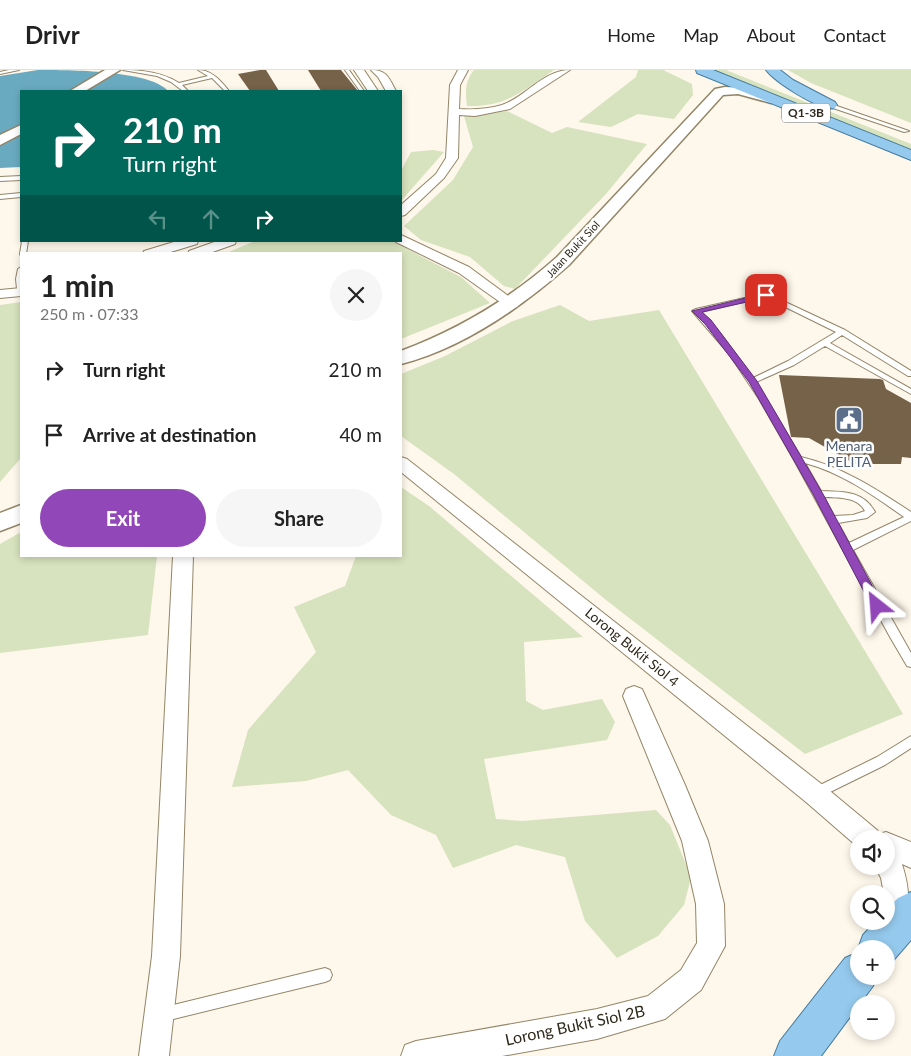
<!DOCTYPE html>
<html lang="en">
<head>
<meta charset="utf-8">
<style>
  :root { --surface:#fff; --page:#f6f6f6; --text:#222; --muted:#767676; --line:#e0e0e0; --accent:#9247b9 }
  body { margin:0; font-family:Lato,sans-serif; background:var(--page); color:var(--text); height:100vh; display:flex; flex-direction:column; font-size:19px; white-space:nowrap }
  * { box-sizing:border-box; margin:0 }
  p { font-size:16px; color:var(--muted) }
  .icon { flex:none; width:28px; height:28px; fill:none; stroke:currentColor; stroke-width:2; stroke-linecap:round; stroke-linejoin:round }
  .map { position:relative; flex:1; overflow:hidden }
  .panel { position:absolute; left:20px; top:182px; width:382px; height:305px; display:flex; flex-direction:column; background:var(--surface); border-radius:0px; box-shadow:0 2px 8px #0003 }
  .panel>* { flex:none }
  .hud { position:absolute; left:20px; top:20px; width:382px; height:152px; border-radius:0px; box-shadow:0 2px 8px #0003; background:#00695c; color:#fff; overflow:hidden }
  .tools { position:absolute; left:850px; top:760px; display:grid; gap:10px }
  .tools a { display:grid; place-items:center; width:45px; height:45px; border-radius:50%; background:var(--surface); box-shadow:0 2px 8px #0003; font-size:25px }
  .pin { position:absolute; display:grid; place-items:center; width:42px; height:42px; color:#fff; margin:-21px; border-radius:10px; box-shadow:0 2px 8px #0006 }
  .me { position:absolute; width:55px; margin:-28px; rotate:332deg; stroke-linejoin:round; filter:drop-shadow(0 0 4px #0008) }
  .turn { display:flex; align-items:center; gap:18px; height:105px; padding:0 20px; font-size:22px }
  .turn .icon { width:65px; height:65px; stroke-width:2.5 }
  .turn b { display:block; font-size:35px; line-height:42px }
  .lanes { display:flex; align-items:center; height:48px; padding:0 20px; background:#0003; justify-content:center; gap:25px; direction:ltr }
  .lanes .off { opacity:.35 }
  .round { display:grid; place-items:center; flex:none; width:52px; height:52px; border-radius:26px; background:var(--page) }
  .headline { display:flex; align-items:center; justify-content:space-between; height:85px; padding:0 20px }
  h1 { font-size:30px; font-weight:700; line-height:38px }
  .button { display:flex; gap:10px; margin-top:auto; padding:10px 20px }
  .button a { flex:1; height:58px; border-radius:30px; background:var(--accent); color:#fff; font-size:20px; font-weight:700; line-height:58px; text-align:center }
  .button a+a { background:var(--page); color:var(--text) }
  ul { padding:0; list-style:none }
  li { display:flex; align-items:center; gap:15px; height:65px; padding:0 20px }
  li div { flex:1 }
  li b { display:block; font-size:19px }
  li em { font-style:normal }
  header { display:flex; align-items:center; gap:30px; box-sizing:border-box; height:70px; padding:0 25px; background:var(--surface); border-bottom:1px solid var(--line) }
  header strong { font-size:24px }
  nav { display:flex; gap:28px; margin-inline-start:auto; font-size:18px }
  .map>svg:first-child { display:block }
  .green { fill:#d7e2be }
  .water { fill:#6aaac1 }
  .building { fill:#766149 }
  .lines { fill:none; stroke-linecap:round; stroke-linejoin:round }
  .service-casing { stroke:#938567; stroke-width:2 }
  .minor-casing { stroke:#938567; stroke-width:2 }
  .tertiary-casing { stroke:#938567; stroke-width:3 }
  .primary-casing { stroke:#437a9d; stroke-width:2 }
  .service { fill:#fff; fill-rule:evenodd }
  .minor { fill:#fff; fill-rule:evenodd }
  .tertiary { fill:#fff; fill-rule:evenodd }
  .primary { fill:#95caee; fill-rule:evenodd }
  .route { fill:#9247b9; stroke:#5f2e78 }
  .labels { text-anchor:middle; stroke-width:5; stroke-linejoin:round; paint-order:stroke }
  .far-street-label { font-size:11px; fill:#2f291c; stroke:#fff }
  .shield { fill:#fff; stroke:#6d6960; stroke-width:1 }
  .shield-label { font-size:12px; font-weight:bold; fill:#2f291c }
  .service-label { font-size:14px; fill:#4e5e75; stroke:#fff }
  .street-label { font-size:14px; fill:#2f291c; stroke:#fff }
  .near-street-label { font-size:16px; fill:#2f291c; stroke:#fff }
</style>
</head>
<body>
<header>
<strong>Drivr</strong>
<nav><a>Home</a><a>Map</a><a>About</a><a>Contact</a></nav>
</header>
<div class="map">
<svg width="911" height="986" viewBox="0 0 911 986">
  <rect width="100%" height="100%" fill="#fef7eb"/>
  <path class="green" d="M474,0H554C522,21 507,37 467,36C465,22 465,11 474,0Z
    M638,0H663L692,14L693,25L674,49L638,44L611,57L578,52L636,7Z
    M710,0H726L911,74V81Z
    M788,0H911V53L811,13Z
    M507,41L552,63L567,57L647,74L606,124L515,219L504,216L470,187L421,170L404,156L453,110L473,77L464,46Z
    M433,80L444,82L401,131V101L411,82Z
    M255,171H400L407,179L461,207L490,233L401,269V184H224Z
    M21,232V388L0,412V235Z
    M560,235L589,251L659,240L903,644L805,684L606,530L454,404L401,366V304L445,286L513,251Z
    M401,417L429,436L583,567L524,572L526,631L543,640L602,629L615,652L607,670L484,689L496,749L522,751L656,740L670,755L691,807L684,835L658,866L617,888L585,851L565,787L516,775L453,798L436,765L391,745L348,700L306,711L232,717L248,660L316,582L294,537L345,516L356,486H401Z
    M21,462V486H157L148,565L0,583V474Z"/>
  <path class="water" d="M38,0C68,0 150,0 168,21H21V97L0,98V6Z"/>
  <path class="building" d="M260,0H266L279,21H250L238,4Z
    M308,0H341L358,21H321Z
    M779,305L880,309L883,310L886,319L911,333V388L902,387L901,394H855L809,368L791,367Z"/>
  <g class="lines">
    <defs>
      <path id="service" d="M9,0H19L0,4V2Z
        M123,0C142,0 162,2 179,13L208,6L198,0C212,0 221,11 229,21H225L212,8L182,15L188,21H183L171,12L157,6Z
        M345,0H349L364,21H360Z
        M830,35H834L909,61L904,62L830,37Z
        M21,106V110L0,111V107Z
        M21,123V127L0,129V125Z
        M22,171H28L26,184H21V186L20,184Z
        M21,197V221L17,219L16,209L18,199Z
        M766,223L845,260L911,301V306H908L842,265L830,273L911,319V324L825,276L794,295L756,312L801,387C843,397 876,419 911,442V451L853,480L911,583V597L907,596L890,567L794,390L759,329L729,284L692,241L696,239ZM765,227L836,262L788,291L753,308L723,267L701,242ZM805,393C842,403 873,425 904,447L849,473L838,453L867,448L875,442C863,420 842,422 821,421ZM824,427C838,428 857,426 865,441L853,445L834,446Z
        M911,666V678L885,695L820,727L816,729L812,727L810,723L812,719L877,687Z
        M325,898L330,900L332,905L330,910L325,912L161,952L156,950L154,945L156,940L161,938Z"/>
      <path id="minor" d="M354,0H364L378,21H368Z
        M371,0C387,0 389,8 396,21H386L378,7Z
        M458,0H468L460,15L459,39C473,40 488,39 502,35C526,27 543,0 570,0L510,39L475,46L459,45L458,88L444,108L405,145L401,146V135L436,104L446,88L450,15Z
        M401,165L469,197L519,234L517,237H507L459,203L396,172L401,171Z
        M177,171H198L197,174L164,184H143L144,181Z
        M217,171H236L235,174L207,184H188L189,181Z
        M21,218V226L0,228V220Z
        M401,387L407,389L824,716L877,760L879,764L886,762L911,772V798L902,794C911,823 910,836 899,864L889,868L879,864L875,854L876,851H886V824H884L881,808L875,796H886V769H859V778L806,732L401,402Z
        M173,486H193L180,886L169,986H139L152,886Z
        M634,616L642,619L685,715L708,771L724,834L725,876L701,920L665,949L597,969L502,986H401L405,975L416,971L597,939L648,926L681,900L697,873L696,834L682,771L623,626L626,619Z"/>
      <path id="tertiary" d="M105,0H120L85,21H70Z
        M725,17L745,18L775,26L777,29L771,33L738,24L723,25L569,195C523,236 463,278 401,294V281C459,259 510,229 557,187L715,19Z
        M21,55V64L0,75V65Z
        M21,435V453L0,461V443Z"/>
      <path id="primary" d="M696,0H713L911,80V90L697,3Z
        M766,0H780L793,10L835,32L837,35L835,38C821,42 775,12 766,0Z
        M911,822V870L891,893L886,895V879H859V882L858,879L863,865L876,851H886V840L898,828Z
        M859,882V906H877L873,916L821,986H774L780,971L845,888Z"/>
    </defs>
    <use href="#service" class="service-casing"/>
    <use href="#minor" class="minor-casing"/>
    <use href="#tertiary" class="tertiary-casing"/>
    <use href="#primary" class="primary-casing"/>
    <use href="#service" class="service"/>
    <use href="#minor" class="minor"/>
    <use href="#tertiary" class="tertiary"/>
    <use href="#primary" class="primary"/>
  </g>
  <path class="route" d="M766,223L771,225L769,227L702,242L711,250L757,311L823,424L883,536L881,539H873L813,424L749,312L705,254L692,241Z"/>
  <defs>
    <symbol id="civic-square" viewBox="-11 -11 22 22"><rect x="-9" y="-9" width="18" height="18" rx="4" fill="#5c6f8a" stroke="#fff"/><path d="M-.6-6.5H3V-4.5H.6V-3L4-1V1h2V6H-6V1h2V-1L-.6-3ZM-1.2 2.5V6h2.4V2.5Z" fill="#fff"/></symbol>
  </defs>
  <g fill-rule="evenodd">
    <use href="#civic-square" x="833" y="334" width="32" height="32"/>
  </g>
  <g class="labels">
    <g class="far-street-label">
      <text transform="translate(573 179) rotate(-47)" y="4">Jalan Bukit Siol</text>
    </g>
    <rect class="shield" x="782" y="33.5" width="48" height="19" rx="4"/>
    <g class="shield-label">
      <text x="806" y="47">Q1-3B</text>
    </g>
    <g class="service-label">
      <text x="849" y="381">Menara<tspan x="849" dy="16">PELITA</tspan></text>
    </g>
    <g class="street-label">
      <text transform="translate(632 577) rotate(39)" y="5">Lorong Bukit Siol 4</text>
    </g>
    <g class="near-street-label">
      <text transform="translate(575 955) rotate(-12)" y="6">Lorong Bukit Siol 2B</text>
    </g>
  </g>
</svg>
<div class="tools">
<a><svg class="icon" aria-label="sound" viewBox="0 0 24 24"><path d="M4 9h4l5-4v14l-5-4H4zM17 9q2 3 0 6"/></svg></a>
<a><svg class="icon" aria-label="search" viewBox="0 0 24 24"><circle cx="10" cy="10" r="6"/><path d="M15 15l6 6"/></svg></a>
<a>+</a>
<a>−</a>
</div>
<div class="pin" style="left:766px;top:225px;background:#d93025"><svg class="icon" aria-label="arrive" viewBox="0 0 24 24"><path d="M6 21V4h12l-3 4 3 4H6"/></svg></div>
<svg class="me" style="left:877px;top:536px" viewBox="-20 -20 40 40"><path d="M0-17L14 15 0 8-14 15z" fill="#9247b9" stroke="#fff" stroke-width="4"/></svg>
<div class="hud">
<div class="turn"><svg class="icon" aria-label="right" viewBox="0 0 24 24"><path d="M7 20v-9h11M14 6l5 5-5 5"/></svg><div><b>210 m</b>Turn right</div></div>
<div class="lanes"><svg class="icon off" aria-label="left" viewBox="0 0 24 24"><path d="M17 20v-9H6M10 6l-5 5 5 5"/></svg><svg class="icon off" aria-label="ahead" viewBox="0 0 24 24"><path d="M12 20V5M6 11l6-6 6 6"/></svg><svg class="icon" aria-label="right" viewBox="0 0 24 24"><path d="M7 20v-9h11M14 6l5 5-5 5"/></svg></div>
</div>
<section class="panel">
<div class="headline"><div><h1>1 min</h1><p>250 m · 07:33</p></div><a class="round"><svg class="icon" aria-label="close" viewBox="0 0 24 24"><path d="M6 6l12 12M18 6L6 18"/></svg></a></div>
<ul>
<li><svg class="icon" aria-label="right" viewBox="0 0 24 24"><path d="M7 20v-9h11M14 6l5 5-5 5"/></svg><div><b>Turn right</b></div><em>210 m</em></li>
<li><svg class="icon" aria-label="arrive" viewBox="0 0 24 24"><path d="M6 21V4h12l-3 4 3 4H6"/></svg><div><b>Arrive at destination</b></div><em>40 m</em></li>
</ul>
<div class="button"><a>Exit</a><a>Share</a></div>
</section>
</div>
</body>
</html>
